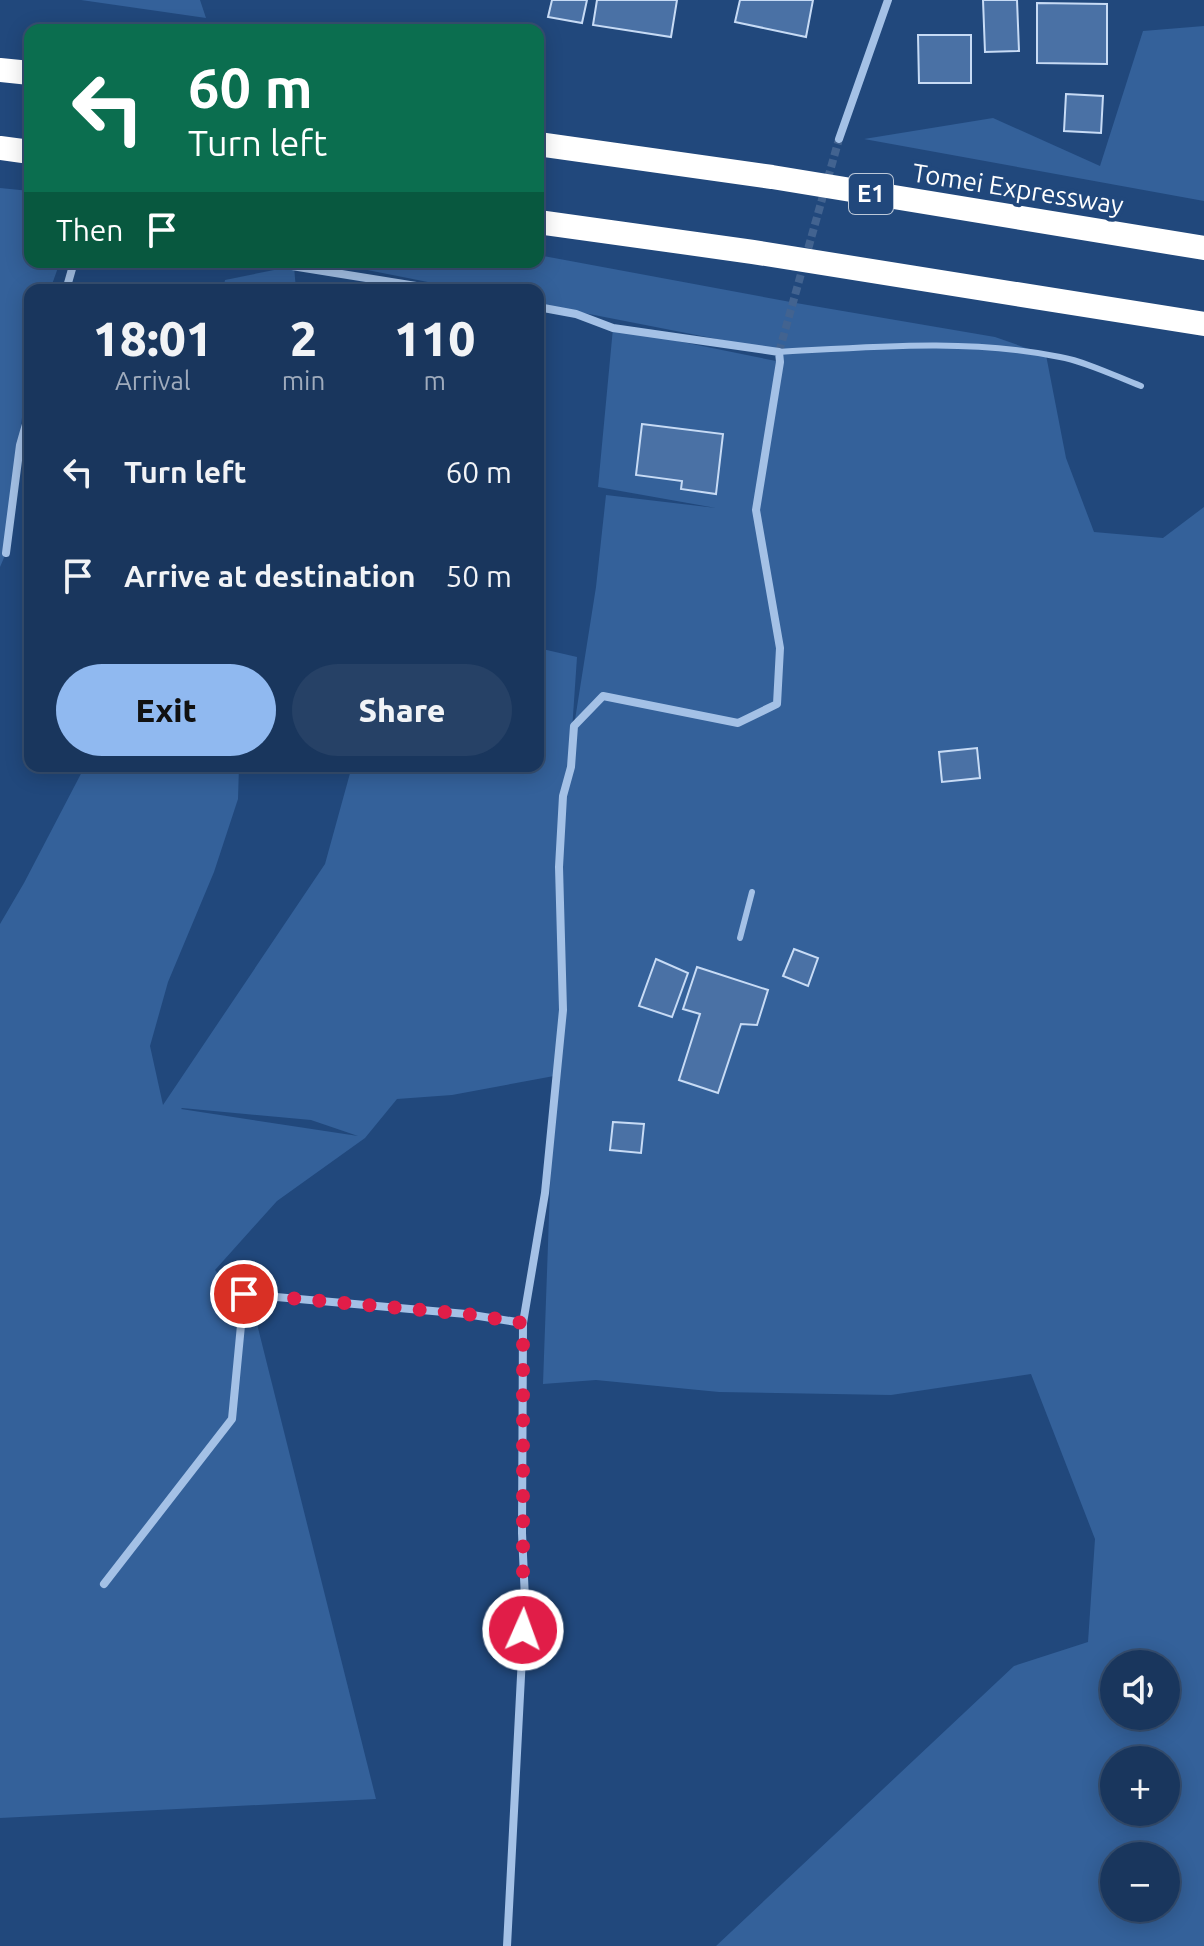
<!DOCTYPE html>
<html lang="en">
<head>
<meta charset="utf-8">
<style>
  :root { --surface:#19365d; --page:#264166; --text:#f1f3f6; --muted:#9fabbc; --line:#375072; --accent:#90b9f0 }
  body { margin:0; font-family:Ubuntu,sans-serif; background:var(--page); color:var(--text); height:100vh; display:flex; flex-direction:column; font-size:30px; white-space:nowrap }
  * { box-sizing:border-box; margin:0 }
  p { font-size:26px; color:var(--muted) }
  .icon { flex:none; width:44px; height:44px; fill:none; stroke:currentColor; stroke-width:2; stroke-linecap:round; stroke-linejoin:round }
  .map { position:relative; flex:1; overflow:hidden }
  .sheet { position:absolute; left:24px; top:284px; width:520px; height:488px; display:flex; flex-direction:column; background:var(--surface); border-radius:16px; box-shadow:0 4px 20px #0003,0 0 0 2px var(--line) }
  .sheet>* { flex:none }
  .hud { position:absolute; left:24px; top:24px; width:520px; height:244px; border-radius:16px; box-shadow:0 4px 20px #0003,0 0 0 2px var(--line); background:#0b6e4f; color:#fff; overflow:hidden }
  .fabs { position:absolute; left:1100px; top:1650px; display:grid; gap:16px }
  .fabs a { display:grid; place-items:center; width:80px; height:80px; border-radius:50%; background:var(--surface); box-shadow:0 4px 20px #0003,0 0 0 2px var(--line); font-size:40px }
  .pin { position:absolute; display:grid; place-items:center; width:68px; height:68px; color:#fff; margin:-34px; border:4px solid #fff; border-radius:50%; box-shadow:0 2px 8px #0007 }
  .me { position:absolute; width:88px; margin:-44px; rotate:2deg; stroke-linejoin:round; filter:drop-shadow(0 0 6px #0008) }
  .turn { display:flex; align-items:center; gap:28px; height:168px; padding:0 32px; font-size:36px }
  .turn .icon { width:104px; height:104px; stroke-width:2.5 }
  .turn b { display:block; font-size:56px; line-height:68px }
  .then { display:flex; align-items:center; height:76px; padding:0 32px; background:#0003; gap:16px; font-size:30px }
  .eta { display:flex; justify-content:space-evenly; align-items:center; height:136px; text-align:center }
  .eta b { font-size:48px; font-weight:800; line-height:56px }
  .action { display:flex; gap:16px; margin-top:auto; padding:16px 32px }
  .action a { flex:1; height:92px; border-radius:48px; background:var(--accent); color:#111; font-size:32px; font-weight:800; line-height:92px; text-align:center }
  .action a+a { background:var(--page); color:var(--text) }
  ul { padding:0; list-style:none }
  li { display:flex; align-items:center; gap:24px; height:104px; padding:0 32px }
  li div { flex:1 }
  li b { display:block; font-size:30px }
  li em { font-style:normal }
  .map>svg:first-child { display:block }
  .green { fill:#34619a; fill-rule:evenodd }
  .building { fill:#4a71a5; stroke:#c7dbf5; stroke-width:2 }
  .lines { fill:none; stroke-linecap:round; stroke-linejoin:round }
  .street-tunnel { stroke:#426390; stroke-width:8; stroke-dasharray:8 4; stroke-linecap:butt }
  .lane { stroke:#a4c1e6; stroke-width:6 }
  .street { stroke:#a4c1e6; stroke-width:8 }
  .highway { stroke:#fff; stroke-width:24 }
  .route { stroke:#e11d48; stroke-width:14; stroke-dasharray:0 25.2 }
  .labels { text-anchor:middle; stroke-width:8; stroke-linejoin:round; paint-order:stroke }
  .shield { fill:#21487c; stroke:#bcc8d8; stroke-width:2 }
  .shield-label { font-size:24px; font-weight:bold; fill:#fff }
  .street-label { font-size:26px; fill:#fff; stroke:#21487c }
</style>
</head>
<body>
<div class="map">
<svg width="1204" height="1946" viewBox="0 0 1204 1946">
  <rect width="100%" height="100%" fill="#21487c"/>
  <path class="green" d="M81,0H200L206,18Z
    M1204,26V201L864,139L993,118L1100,166L1143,31Z
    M0,188L30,191V262H60L50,290H30V350L6,553L0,567Z
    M538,255L796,303L995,337L1046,355L1066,458L1094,532L1163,538L1204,507V1946H716L1014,1666L1088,1642L1095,1539L1031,1374L891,1395L719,1392L596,1380L543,1384L554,1076L452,1095L397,1099L365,1138L277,1201L215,1270L257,1324L376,1799L0,1818V924L24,883L85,766H239L238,799L214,872L168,982L150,1046L163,1105L325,864L352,766H538V648L577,657L571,745L596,587L606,495L716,508L598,487L613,328L776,361L778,351L538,304V290H468L327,262H538ZM182,1108L311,1120L358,1136L181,1109ZM1114,1664H1166V1716H1114ZM1114,1760H1166V1812H1114ZM1114,1856H1166V1908H1114Z
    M294,266L296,290H223L225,280Z"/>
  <path class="building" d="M552,0H587L582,23L548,17Z
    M597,0H677L671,37L593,25Z
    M740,0H813L806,37L735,22Z
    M983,0H1017L1019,51L985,52Z
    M1037,3L1107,4V64L1037,63Z
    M918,35H971V83H919Z
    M1066,94L1103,96L1101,133L1064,131Z
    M642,424L723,434L716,494L681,489L682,481L636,475Z
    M977,748L980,778L942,782L939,752Z
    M794,949L818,958L808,986L783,976Z
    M656,959L688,973L672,1017L639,1006Z
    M697,967L768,990L757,1025L741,1024L718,1093L679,1080L700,1014L683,1009Z
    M613,1122L644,1124L641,1153L610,1150Z"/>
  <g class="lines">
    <path class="street-tunnel" d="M779,352L839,139"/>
    <path class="lane" d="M779,352C871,347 968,338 1060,357C1087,362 1115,376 1141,386
      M740,938L752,892"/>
    <path class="street" d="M839,139L888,0
      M183,262H267L441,290
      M66,290L74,262
      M6,553L20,445L30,410
      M104,1584L232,1419L244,1294L466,1314L523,1323L545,1193L563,1010L559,867L563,796L571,767L574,726L603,696L738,723L777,704L780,648L756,510L780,362L779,352L613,328L576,314L538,307
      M507,1946L525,1599L522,1533L523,1323"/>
    <path class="highway" d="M0,70L30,73
      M538,144L772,177L1204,248
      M0,148L30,152
      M538,222L753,252L1204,324"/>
  </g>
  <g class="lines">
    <path class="route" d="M244,1294L466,1314L523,1323V1630"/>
  </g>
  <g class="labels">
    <rect class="shield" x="849" y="174" width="44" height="40" rx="6"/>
    <g class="shield-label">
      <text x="871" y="202">E1</text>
    </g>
    <g class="street-label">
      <text transform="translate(1018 189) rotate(9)" y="9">Tomei Expressway</text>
    </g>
  </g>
</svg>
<div class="fabs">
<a><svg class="icon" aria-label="sound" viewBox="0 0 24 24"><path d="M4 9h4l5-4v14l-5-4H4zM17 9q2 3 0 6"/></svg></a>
<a>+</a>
<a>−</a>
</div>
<div class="pin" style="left:244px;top:1294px;background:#d93025"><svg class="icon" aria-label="arrive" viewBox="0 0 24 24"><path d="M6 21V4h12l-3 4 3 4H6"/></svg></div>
<svg class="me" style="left:523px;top:1630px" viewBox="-20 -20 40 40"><circle r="17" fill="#e11d48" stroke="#fff" stroke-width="3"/><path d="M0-11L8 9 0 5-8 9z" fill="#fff"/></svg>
<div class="hud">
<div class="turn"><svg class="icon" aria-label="left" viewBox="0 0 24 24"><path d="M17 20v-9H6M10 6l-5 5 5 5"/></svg><div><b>60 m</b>Turn left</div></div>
<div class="then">Then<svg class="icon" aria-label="arrive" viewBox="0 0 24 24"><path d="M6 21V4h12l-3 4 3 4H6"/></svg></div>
</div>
<section class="sheet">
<div class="eta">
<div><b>18:01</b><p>Arrival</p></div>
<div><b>2</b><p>min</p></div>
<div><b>110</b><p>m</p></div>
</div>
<ul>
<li><svg class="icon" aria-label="left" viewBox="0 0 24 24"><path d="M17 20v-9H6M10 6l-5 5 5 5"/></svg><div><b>Turn left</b></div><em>60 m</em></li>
<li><svg class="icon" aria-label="arrive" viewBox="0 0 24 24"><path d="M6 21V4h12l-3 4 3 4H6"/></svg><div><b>Arrive at destination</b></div><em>50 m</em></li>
</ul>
<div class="action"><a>Exit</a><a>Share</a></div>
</section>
</div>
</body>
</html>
